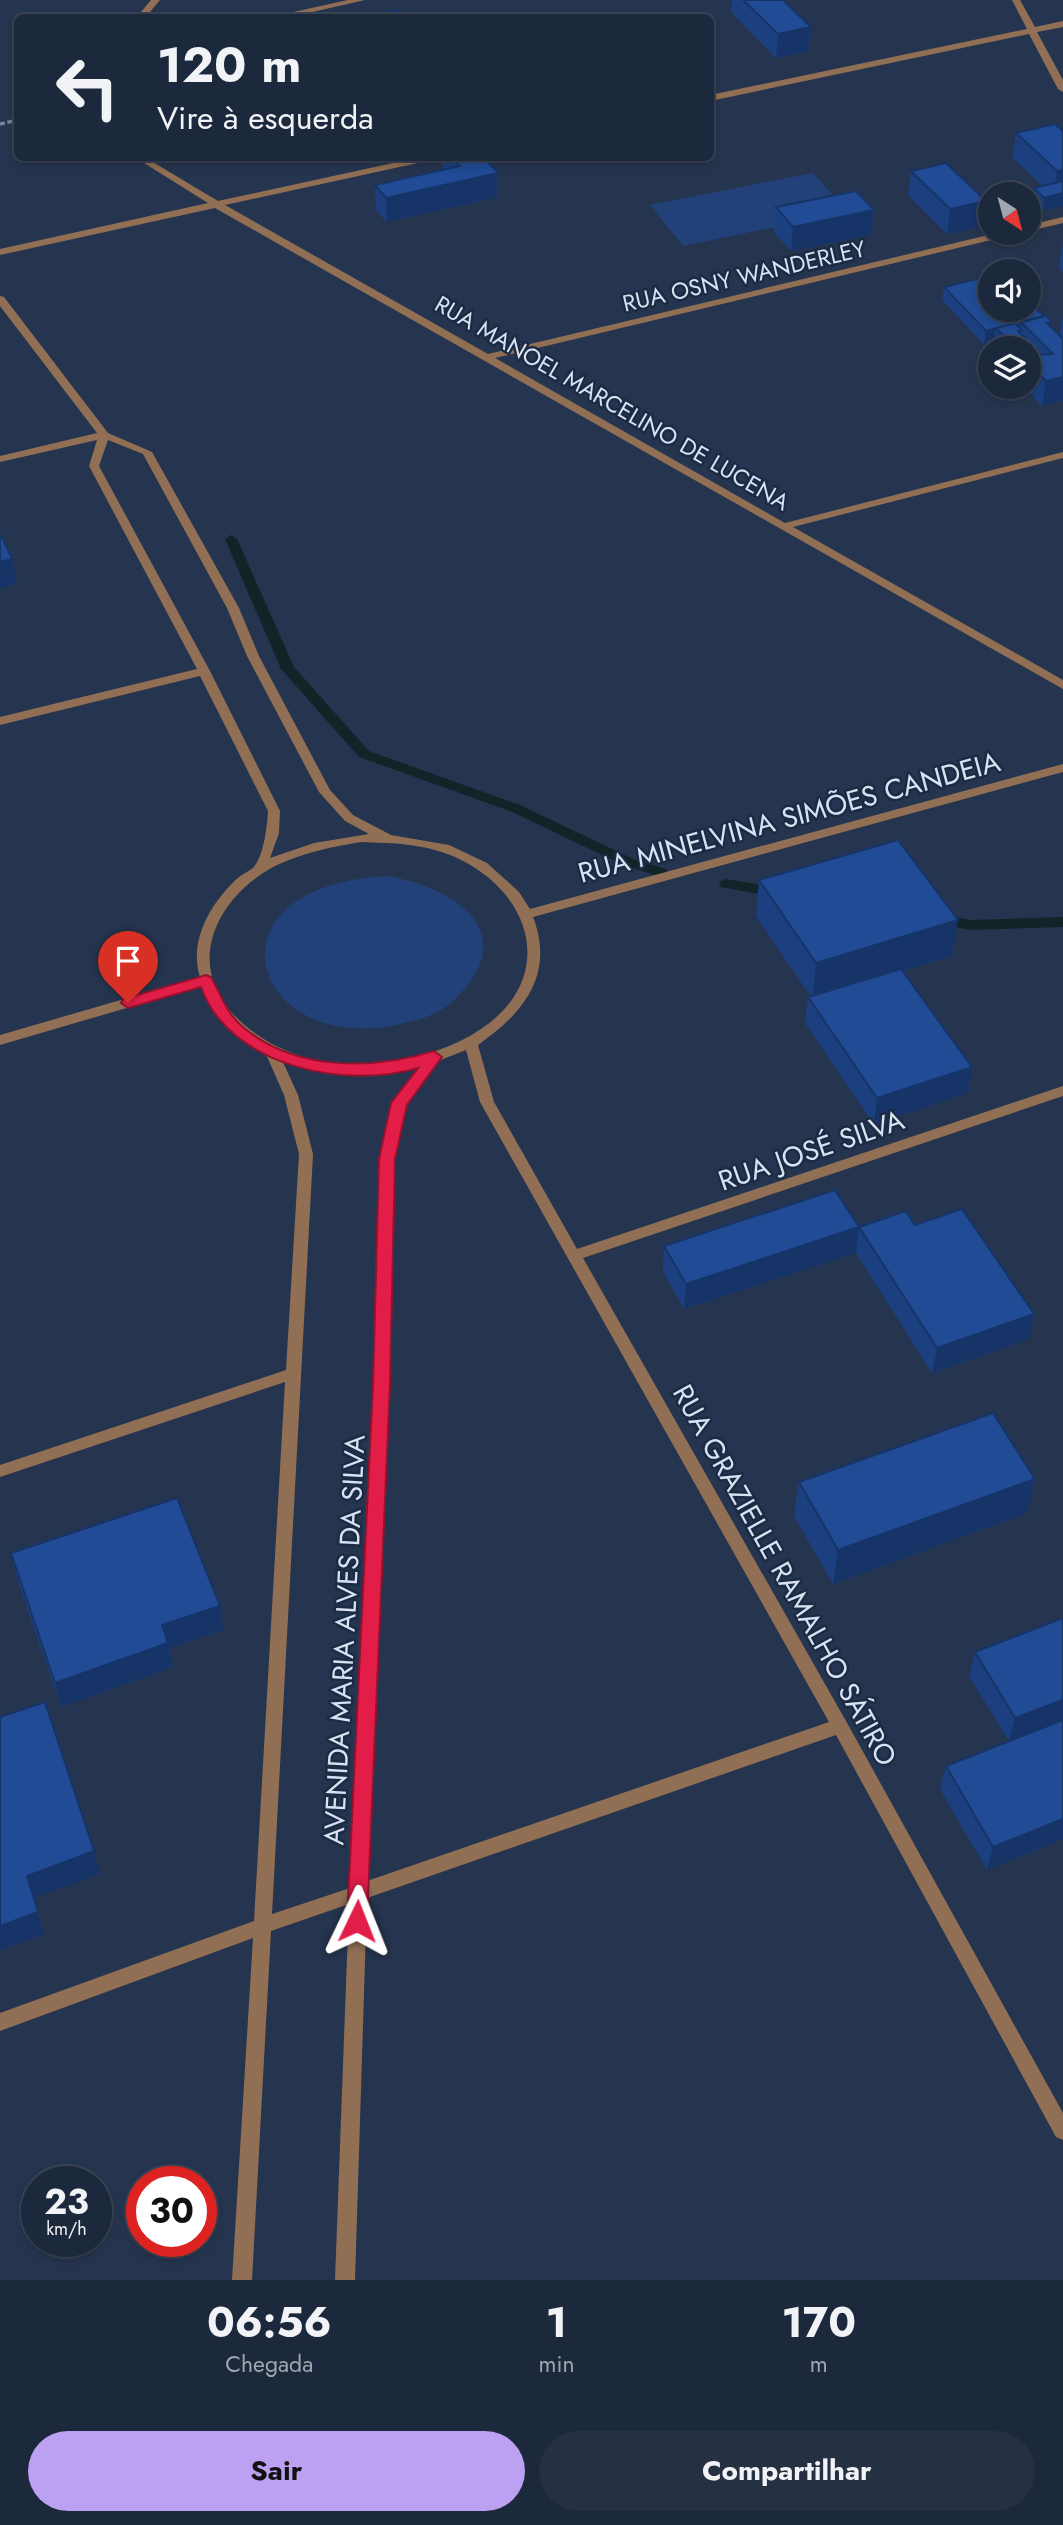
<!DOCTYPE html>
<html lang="pt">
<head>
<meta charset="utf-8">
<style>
  :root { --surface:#1c283b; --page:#253042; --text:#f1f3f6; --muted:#a0a6af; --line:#3a4455; --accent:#bca0f2 }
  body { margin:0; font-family:Jost,sans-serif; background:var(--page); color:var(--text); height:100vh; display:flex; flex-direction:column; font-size:26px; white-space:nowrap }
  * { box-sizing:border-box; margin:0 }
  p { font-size:23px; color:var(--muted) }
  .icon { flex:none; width:38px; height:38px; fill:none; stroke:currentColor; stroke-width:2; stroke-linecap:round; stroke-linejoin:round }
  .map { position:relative; height:2280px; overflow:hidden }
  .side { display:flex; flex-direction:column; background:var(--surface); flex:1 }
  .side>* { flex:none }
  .guide { position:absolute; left:14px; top:14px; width:700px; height:147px; border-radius:10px; box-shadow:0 4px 10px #0003,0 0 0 2px var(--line); background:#1c283b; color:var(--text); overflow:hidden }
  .needle { width:46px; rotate:144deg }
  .fabs { position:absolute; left:978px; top:182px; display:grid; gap:14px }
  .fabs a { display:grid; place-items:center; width:63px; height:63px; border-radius:50%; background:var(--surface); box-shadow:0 4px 10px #0003,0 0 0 2px var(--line); font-size:35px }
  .speed { position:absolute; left:21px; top:2166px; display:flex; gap:14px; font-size:35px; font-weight:700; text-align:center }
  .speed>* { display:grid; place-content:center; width:91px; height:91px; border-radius:50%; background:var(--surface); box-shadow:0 4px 10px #0003,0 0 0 2px var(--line); line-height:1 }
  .speed small { font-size:18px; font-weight:400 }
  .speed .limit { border:10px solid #d22; background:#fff; color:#111 }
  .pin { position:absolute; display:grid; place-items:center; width:60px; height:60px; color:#fff; margin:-72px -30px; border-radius:50% 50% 50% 0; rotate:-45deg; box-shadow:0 0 7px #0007 }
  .pin .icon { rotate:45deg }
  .me { position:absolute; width:77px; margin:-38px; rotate:2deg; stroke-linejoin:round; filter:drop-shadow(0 0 5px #0008) }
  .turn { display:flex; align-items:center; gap:24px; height:147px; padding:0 28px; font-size:32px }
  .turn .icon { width:91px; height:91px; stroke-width:2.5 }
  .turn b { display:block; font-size:49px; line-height:60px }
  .eta { display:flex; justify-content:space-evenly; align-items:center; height:119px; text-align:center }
  .eta b { font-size:42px; font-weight:700; line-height:49px }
  .action { display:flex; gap:14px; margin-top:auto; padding:14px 28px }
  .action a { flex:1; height:80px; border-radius:42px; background:var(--accent); color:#111; font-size:28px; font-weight:700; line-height:80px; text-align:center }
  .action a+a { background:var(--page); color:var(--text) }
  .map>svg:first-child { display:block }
  .green { fill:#214178 }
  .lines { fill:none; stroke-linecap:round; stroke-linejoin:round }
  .stream { fill:#112428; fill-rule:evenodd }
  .path { stroke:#768398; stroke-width:3.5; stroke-dasharray:5 2.5; stroke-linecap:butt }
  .minor { fill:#916f54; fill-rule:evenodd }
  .wall { fill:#1c407f }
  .shaded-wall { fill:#173468 }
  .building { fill:#214b94; stroke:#173468; stroke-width:2 }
  .route { fill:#e11d48; stroke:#92132f; stroke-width:2 }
  .labels { text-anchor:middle; stroke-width:5; stroke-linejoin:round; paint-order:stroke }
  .far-street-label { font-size:23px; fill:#d8e2f2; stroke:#1c2b44 }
  .street-label { font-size:28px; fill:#d8e2f2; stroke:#1c2b44 }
</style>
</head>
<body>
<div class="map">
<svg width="1063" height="2280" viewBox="0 0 1063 2280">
  <rect width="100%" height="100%" fill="#26354f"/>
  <path class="green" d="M813,173L848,212L683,246L650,205Z
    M389,876C458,889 523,934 454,1000C439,1015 416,1021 397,1025C248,1055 199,884 389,876Z"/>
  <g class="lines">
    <path class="stream" d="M231,535L237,539L294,667L369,751L520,805L633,859L666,869L668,872L666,875L661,877L623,865L510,811L359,757L281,669L225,539Z
      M726,879L780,888L787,893L780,898L721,887L719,884L721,881Z
      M936,914L971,920L1063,917V927L971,930L931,923L929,919Z"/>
    <path class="path" d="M0,124L18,120"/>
    <path class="minor" d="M151,0H160L145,18H136Z
      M348,0H365L286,18H266Z
      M1012,0H1020L1035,27L1063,21V27L1037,32L1063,80V92L1058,89L1029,34L710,101V95L1027,29Z
      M136,158H146L218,201L416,158H431L427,161L225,205L488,354L997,233H1013L1008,236L495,358L785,523L1063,452V458L793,527L1063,680V689L215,208L0,255V249L208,203Z
      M1063,217V223L1029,231V225Z
      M0,296L4,297L108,433L152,452L239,608L259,656L330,790L353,815L391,835L449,845L487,863L519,892L530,909L1063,764V772L533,917C555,974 524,1013 478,1045L494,1102L577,1249L1063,1086V1096L583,1258L846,1721L1063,2113V2140L1056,2137L836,1735L367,1898L355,2280H335L349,1904L271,1931L252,2280H232L253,1938L0,2031V2013L254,1921L285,1382L0,1477V1465L286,1370L299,1154L284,1095L265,1052L247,1042L224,1022L207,997L202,986L0,1045V1035L200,977C188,940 212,901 239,877C243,874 249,871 253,868C264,856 267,827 268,811L200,676L0,725V717L197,669L89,466L97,440L0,462V456L97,433L0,306ZM108,440L143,454L227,608L247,656L319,792L345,821L369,834L314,843L270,858L279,833L280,811L210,671L99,466ZM361,842C394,843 429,844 459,859C534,895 556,979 481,1029C453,1048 421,1057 387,1062C364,1065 337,1065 314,1060C254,1046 187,992 217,925C228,900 250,879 275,866C302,853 331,847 361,842ZM466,1050L480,1102L829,1722L367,1881L390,1384L394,1159L406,1104L438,1061ZM282,1060C328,1074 373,1078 420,1066L392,1103L380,1159L374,1384L350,1888L272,1914L313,1154L298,1095Z"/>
  </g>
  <path class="wall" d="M732,0H783L811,27L809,51L776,58L731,12Z
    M1063,131V206L1043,210L1032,200L1034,188L1042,186L1012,157L1016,133Z
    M442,158H485L498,197L387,222L376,210L375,185L443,170Z
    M911,171L986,201L982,226L947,234L908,195Z
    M776,207L874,210L871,235L791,251L774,232Z
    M1063,243V272L1059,268Z
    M944,287L1051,327L1060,336L1063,317V401L1042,406L1024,387H1029V348H993L994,342L984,344L942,300Z
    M759,880L952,956L903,971L972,1067L968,1093L874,1124L805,1023L808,997H811L756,916Z
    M915,1225L1029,1339L932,1373L856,1253L684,1309L663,1271L664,1246L859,1227Z
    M1035,1479L1027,1513L833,1584L794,1516L799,1482Z
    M11,1553L220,1606L223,1630L169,1648L173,1667L61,1707L17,1578Z
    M1063,1618V1839L987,1870L940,1789L946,1766L1009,1741L969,1676L975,1652Z"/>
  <path class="shaded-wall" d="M811,27L809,51L776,58L778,34Z
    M1063,170V193L1053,195L1057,171Z
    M498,173V197L387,222L386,198Z
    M1063,193V206L1043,210L1044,198Z
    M986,201L982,226L947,234L950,209Z
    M874,210L871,235L791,251L793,227Z
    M996,329L994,342L984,344L986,331Z
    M1063,377V401L1042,406L1046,381Z
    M12,559L17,584L0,588V562Z
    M958,920L952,956L812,999L816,963Z
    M972,1067L968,1093L874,1124L877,1098Z
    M859,1227L856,1253L684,1309L686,1284Z
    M1034,1314L1029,1339L932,1373L937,1348Z
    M1035,1479L1027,1513L833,1584L838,1550Z
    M220,1606L223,1630L169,1648L173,1667L61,1707L55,1683L162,1625Z
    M1063,1700V1721L1009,1742L1015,1718Z
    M1063,1819V1839L987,1870L993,1847Z
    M94,1851L100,1874L33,1898L27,1876Z
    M38,1912L44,1934L0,1950V1926Z"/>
  <path class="building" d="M743,0H783L811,27L778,34Z
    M398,10L404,18H374L372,15Z
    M661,14L664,18H644Z
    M1055,124L1063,131V170L1057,171L1016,133Z
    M452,158H485L498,173L386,198L375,185L460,166Z
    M946,163L986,201L950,209L911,171Z
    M1063,181V193L1044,198L1034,188Z
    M856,191L874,210L793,227L776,207Z
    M990,276V310H1029V302L1044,316L1021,322V324L1017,325L1015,323L986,331L944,287Z
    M1046,316L1052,322L1047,323L1063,339V377L1046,381L1029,363V348H1015L996,328L1015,323L1022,330L1018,331L1041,355L1053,354L1021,322Z
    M0,533L12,559L0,562Z
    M898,840L958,920L816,963L759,880Z
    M901,969L972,1067L877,1098L808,997Z
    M835,1190L859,1227L906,1211L915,1225L962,1209L1034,1314L937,1348L859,1227L686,1284L664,1246Z
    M993,1413L1035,1479L838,1550L799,1482Z
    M177,1498L220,1606L162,1625L168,1643L55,1683L11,1553Z
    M1063,1618V1700L1015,1718L975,1652Z
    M45,1702L94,1851L27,1876L38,1912L0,1926V1717Z
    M1063,1720V1819L993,1847L946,1766Z"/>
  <path class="route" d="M206,975L211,977C221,995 226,1013 243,1027C295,1071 372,1070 434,1051L442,1057L407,1105L395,1159L390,1384L367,1921L364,1928L357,1931L350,1928L347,1921L373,1384L379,1159L391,1103L418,1068C345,1090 229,1066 201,987L128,1008L121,1003L123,999Z"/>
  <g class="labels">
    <g class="far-street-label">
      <text transform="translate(744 276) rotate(-13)" y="8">RUA OSNY WANDERLEY</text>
      <text transform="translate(612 403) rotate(30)" y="8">RUA MANOEL MARCELINO DE LUCENA</text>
    </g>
    <g class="street-label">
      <text transform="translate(789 817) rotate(-15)" y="10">RUA MINELVINA SIMÕES CANDEIA</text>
      <text transform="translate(811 1150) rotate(-19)" y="10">RUA JOSÉ SILVA</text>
      <text transform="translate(785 1575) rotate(61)" y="10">RUA GRAZIELLE RAMALHO SÁTIRO</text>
      <text transform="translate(344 1640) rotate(-87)" y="10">AVENIDA MARIA ALVES DA SILVA</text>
    </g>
  </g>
</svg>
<div class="fabs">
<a><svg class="needle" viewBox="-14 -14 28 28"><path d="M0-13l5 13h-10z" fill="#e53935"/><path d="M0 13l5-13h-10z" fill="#a0a6af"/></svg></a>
<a><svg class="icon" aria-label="sound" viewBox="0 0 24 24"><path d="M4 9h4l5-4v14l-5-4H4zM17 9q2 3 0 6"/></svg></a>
<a><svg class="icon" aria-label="layers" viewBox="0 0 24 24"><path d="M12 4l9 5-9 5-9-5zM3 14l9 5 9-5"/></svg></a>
</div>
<div class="speed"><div>23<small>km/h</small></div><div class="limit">30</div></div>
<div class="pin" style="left:128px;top:1003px;background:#d93025"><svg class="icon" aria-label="arrive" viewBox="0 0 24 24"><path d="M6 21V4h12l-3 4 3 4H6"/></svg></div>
<svg class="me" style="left:357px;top:1921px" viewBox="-20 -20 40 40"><path d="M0-17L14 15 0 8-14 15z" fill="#e11d48" stroke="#fff" stroke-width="4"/></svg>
<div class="guide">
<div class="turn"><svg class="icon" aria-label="left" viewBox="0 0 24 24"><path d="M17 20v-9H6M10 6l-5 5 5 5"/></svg><div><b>120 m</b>Vire à esquerda</div></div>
</div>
</div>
<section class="side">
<div class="eta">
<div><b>06:56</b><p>Chegada</p></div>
<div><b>1</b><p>min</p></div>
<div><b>170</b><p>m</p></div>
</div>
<div class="action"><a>Sair</a><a>Compartilhar</a></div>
</section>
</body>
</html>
